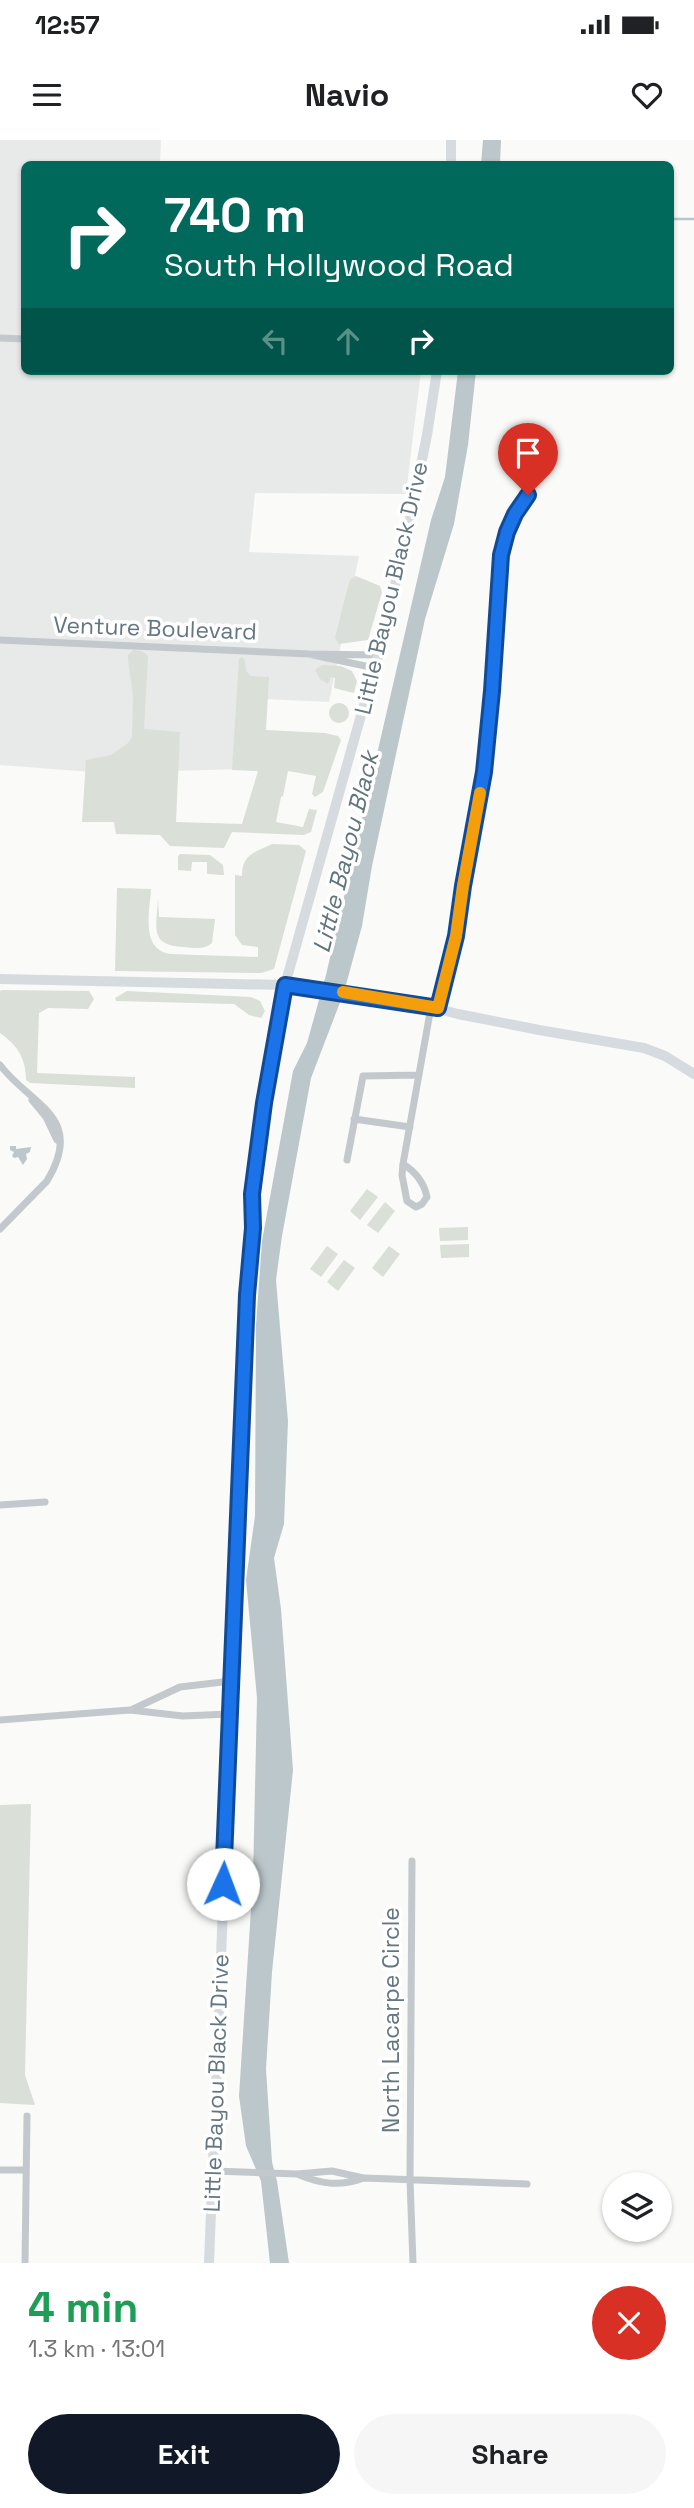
<!DOCTYPE html>
<html lang="en">
<head>
<meta charset="utf-8">
<style>
  :root { --surface:#fff; --page:#f6f6f6; --text:#202124; --muted:#757577; --accent:#111827 }
  body { margin:0; font-family:"Space Grotesk",sans-serif; background:var(--page); color:var(--text); height:100vh; display:flex; flex-direction:column; font-size:26px; white-space:nowrap }
  * { box-sizing:border-box; margin:0 }
  p { font-size:23px; color:var(--muted) }
  .icon { flex:none; width:38px; height:38px; fill:none; stroke:currentColor; stroke-width:2; stroke-linecap:round; stroke-linejoin:round }
  .map { position:relative; height:2123px; overflow:hidden }
  .details { display:flex; flex-direction:column; background:var(--surface); flex:1 }
  .details>* { flex:none }
  .top-card { position:absolute; left:21px; top:21px; width:653px; height:214px; border-radius:10px; box-shadow:0 2px 5px #0004; background:#00695c; color:#fff; overflow:hidden }
  .tools { position:absolute; left:602px; top:2032px; display:grid; gap:14px }
  .tools a { display:grid; place-items:center; width:70px; height:70px; border-radius:50%; background:var(--surface); box-shadow:0 2px 5px #0004; font-size:35px }
  .pin { position:absolute; display:grid; place-items:center; width:60px; height:60px; color:#fff; margin:-72px -30px; border-radius:50% 50% 50% 0; rotate:-45deg; box-shadow:0 0 7px #0007 }
  .pin .icon { rotate:45deg }
  .me { position:absolute; width:77px; margin:-38px; rotate:2deg; stroke-linejoin:round; filter:drop-shadow(0 0 5px #0008) }
  .turn { display:flex; align-items:center; gap:24px; height:147px; padding:0 28px; font-size:32px }
  .turn .icon { width:91px; height:91px; stroke-width:2.5 }
  .turn b { display:block; font-size:49px; line-height:60px }
  .lanes { display:flex; align-items:center; height:66px; padding:0 28px; background:#0003; justify-content:center; gap:35px; direction:ltr }
  .lanes .off { opacity:.35 }
  .round { display:grid; place-items:center; flex:none; width:74px; height:74px; border-radius:37px; background:var(--page) }
  .head { display:flex; align-items:center; justify-content:space-between; height:119px; padding:0 28px }
  h1 { font-size:42px; font-weight:700; line-height:52px; color:#1e9e55 }
  .action { display:flex; gap:14px; margin-top:auto; padding:14px 28px }
  .action a { flex:1; height:80px; border-radius:42px; background:var(--accent); color:#fff; font-size:28px; font-weight:700; line-height:80px; text-align:center }
  .action a+a { background:var(--page); color:var(--text) }
  .status { display:flex; justify-content:space-between; align-items:center; height:49px; padding:0 35px; background:var(--surface); direction:ltr }
  .status svg { height:19px; fill:currentColor }
  header { display:flex; justify-content:space-between; align-items:center; height:91px; padding:0 28px; background:var(--surface); font-size:32px; font-weight:700 }
  .map>svg:first-child { display:block }
  .built { fill:#e8e9e9 }
  .green { fill:#dadfd7 }
  .water { fill:#bbc7cb }
  .lines { fill:none; stroke-linecap:round; stroke-linejoin:round }
  .stream { stroke:#bbc7cb; stroke-width:2.5 }
  .street { stroke:#c3c8cc; stroke-width:7 }
  .secondary { stroke:#d6dbdf; stroke-width:10 }
  .route-casing { stroke:#114b97; stroke-width:18 }
  .route { stroke:#1a73e8; stroke-width:12 }
  .slow { stroke:#f59e0b; stroke-width:12 }
  .labels { text-anchor:middle; stroke-width:7; stroke-linejoin:round; paint-order:stroke }
  .street-label { font-size:23px; fill:#657683; stroke:#fff }
  .water-label { font-size:24px; font-style:italic; fill:#60757c; stroke:#fff }
</style>
</head>
<body>
<div class="status"><b>12:57</b><svg viewBox="0 0 49 12"><path d="M0 12V9h3v3zM5 12V6h3v6zM10 12V3h3v9zM15 12V0h3v12zM26 1h20v11H26zM47 4h2v5h-2z"/></svg></div>
<header><svg class="icon" aria-label="menu" viewBox="0 0 24 24"><path d="M4 6h16M4 12h16M4 18h16"/></svg>Navio<svg class="icon" aria-label="heart" viewBox="0 0 24 24"><path d="M12 20l-8-8c-3-5 5-10 8-4 3-6 11-1 8 4z"/></svg></header>
<div class="map">
<svg width="694" height="2123" viewBox="0 0 694 2123">
  <rect width="100%" height="100%" fill="#fafaf8"/>
  <path class="built" d="M0,0H161L160,24H24V231H421L406,354L255,353L249,412L359,416L329,562L245,558L239,629L105,633L0,625Z"/>
  <path class="green" d="M356,436L380,446L382,452L368,500L339,504L335,498L348,446L350,440Z
    M133,510L142,511L148,516L144,589L180,592L176,682L242,684L258,631L232,630L239,519L242,517L245,520L246,531L251,536L269,537L266,590L325,593L338,596L341,600L323,652L315,657L312,654L316,636L288,631L283,656L281,657L276,682L303,687L309,669L317,670L311,692L304,695L232,692L224,708L170,706L160,695L116,694L114,682H82L86,620L111,615L128,603L132,597L133,556L128,519V515Z
    M322,525L341,526L352,531L357,541L354,553L334,548L335,538L331,537L328,544L320,539L315,530Z
    M329 573a10 10 0 1 1 20 0a10 10 0 1 1-20 0Z
    M272,704L299,705L306,711L274,829L261,833L115,831L117,748L151,749C150,771 140,809 170,814L258,817V807L242,805L235,795V735L242,736C242,714 254,713 272,704Z
    M180,714L210,715L223,725L224,735L207,734V722H192L191,731L178,730V716Z
    M158,758L159,777L215,779L212,803C204,810 194,808 184,807C148,806 157,786 158,758Z
    M2,850L89,851L94,859L88,869L48,868L39,873L37,933L135,937V948L30,943L26,940C26,918 17,905 0,893V851Z
    M127,851L251,857L260,861L265,871L261,878L249,875L234,864L116,861L115,858Z
    M367,1049L378,1057L360,1080L350,1071Z
    M385,1062L395,1071L378,1093L367,1085Z
    M468,1087V1100L440,1101L439,1088Z
    M469,1104V1117L441,1118L440,1105Z
    M327,1106L338,1114L321,1137L310,1129Z
    M389,1106L400,1114L383,1137L372,1128Z
    M344,1120L355,1128L338,1151L327,1142Z
    M31,1664L25,1935L35,1965L0,1963V1665Z"/>
  <path class="water" d="M483,0H501L500,24H481Z
    M458,231H476L468,305L454,384L425,479L372,726L362,786L344,852L311,938L282,1096L276,1140L288,1281L284,1384L274,1418L281,1469L293,1630L272,1832L266,1929L272,2022L277,2041L289,2123H270L261,2041L246,2006L239,1956L253,1738L257,1558L246,1440L255,1376L256,1185L262,1101L293,931L307,903L326,835L431,380L445,337Z
    M10,1006H16V1009L31,1007L30,1012L26,1014L27,1019L23,1025L18,1017L14,1018L12,1016L14,1012L10,1010Z"/>
  <g class="lines">
    <path class="stream" d="M670,79H694"/>
    <path class="street" d="M0,198L24,199
      M0,500L309,514L378,515
      M313,515L375,528
      M438,868L456,796L463,746L484,632L493,551L501,415L507,392L515,374L528,355
      M0,925C31,966 86,976 47,1041L0,1089
      M32,960L46,977L57,1000
      M354,979L410,987
      M347,1020L363,936L419,935
      M403,1024C416,1032 424,1043 427,1057L422,1064L416,1067L407,1061L402,1035L403,1024L431,867
      M0,1365L45,1362
      M131,1570L180,1547L231,1541
      M0,1580L130,1570L183,1576L229,1574
      M412,1721L410,2040L413,2123
      M0,2030H25
      M212,2031L297,2034L332,2031L363,2038
      M297,2034C321,2044 339,2047 364,2038L527,2044
      M25,2123L27,1976"/>
    <path class="secondary" d="M451,0V24
      M0,839L285,845L431,867L458,874L539,890L644,908L665,916L694,934
      M209,2123L247,1155L253,1088L252,1054L264,963L285,845L378,515L406,399L427,295L437,231"/>
  </g>
  <g class="lines">
    <defs>
      <path id="route" d="M223,1744L247,1155L253,1088L252,1054L264,963L285,845L438,868L456,796L463,746L484,632L492,551L501,415L507,392L515,374L528,355"/>
    </defs>
    <use href="#route" class="route-casing"/>
    <use href="#route" class="route"/>
    <path class="slow" d="M343,852L438,868L456,796L463,746L480,653"/>
  </g>
  <g class="labels">
    <g class="street-label">
      <text transform="translate(391 448) rotate(-77)" y="8">Little Bayou Black Drive</text>
      <text transform="translate(155 488) rotate(2)" y="8">Venture Boulevard</text>
      <text transform="translate(391 1880) rotate(-90)" y="8">North Lacarpe Circle</text>
      <text transform="translate(216 1943) rotate(-88)" y="8">Little Bayou Black Drive</text>
    </g>
    <g class="water-label">
      <text transform="translate(346 712) rotate(-76)" y="8">Little Bayou Black</text>
    </g>
  </g>
</svg>
<div class="tools">
<a><svg class="icon" aria-label="layers" viewBox="0 0 24 24"><path d="M12 4l9 5-9 5-9-5zM3 14l9 5 9-5"/></svg></a>
</div>
<div class="pin" style="left:528px;top:355px;background:#d93025"><svg class="icon" aria-label="arrive" viewBox="0 0 24 24"><path d="M6 21V4h12l-3 4 3 4H6"/></svg></div>
<svg class="me" style="left:223px;top:1744px" viewBox="-20 -20 40 40"><circle r="19" fill="#fff"/><path d="M0-13L10 11 0 6-10 11z" fill="#1a73e8"/></svg>
<div class="top-card">
<div class="turn"><svg class="icon" aria-label="right" viewBox="0 0 24 24"><path d="M7 20v-9h11M14 6l5 5-5 5"/></svg><div><b>740 m</b>South Hollywood Road</div></div>
<div class="lanes"><svg class="icon off" aria-label="left" viewBox="0 0 24 24"><path d="M17 20v-9H6M10 6l-5 5 5 5"/></svg><svg class="icon off" aria-label="ahead" viewBox="0 0 24 24"><path d="M12 20V5M6 11l6-6 6 6"/></svg><svg class="icon" aria-label="right" viewBox="0 0 24 24"><path d="M7 20v-9h11M14 6l5 5-5 5"/></svg></div>
</div>
</div>
<section class="details">
<div class="head"><div><h1>4 min</h1><p>1.3 km · 13:01</p></div><a class="round" style="background:#d93025;color:#fff"><svg class="icon" aria-label="close" viewBox="0 0 24 24"><path d="M6 6l12 12M18 6L6 18"/></svg></a></div>
<div class="action"><a>Exit</a><a>Share</a></div>
</section>
</body>
</html>
